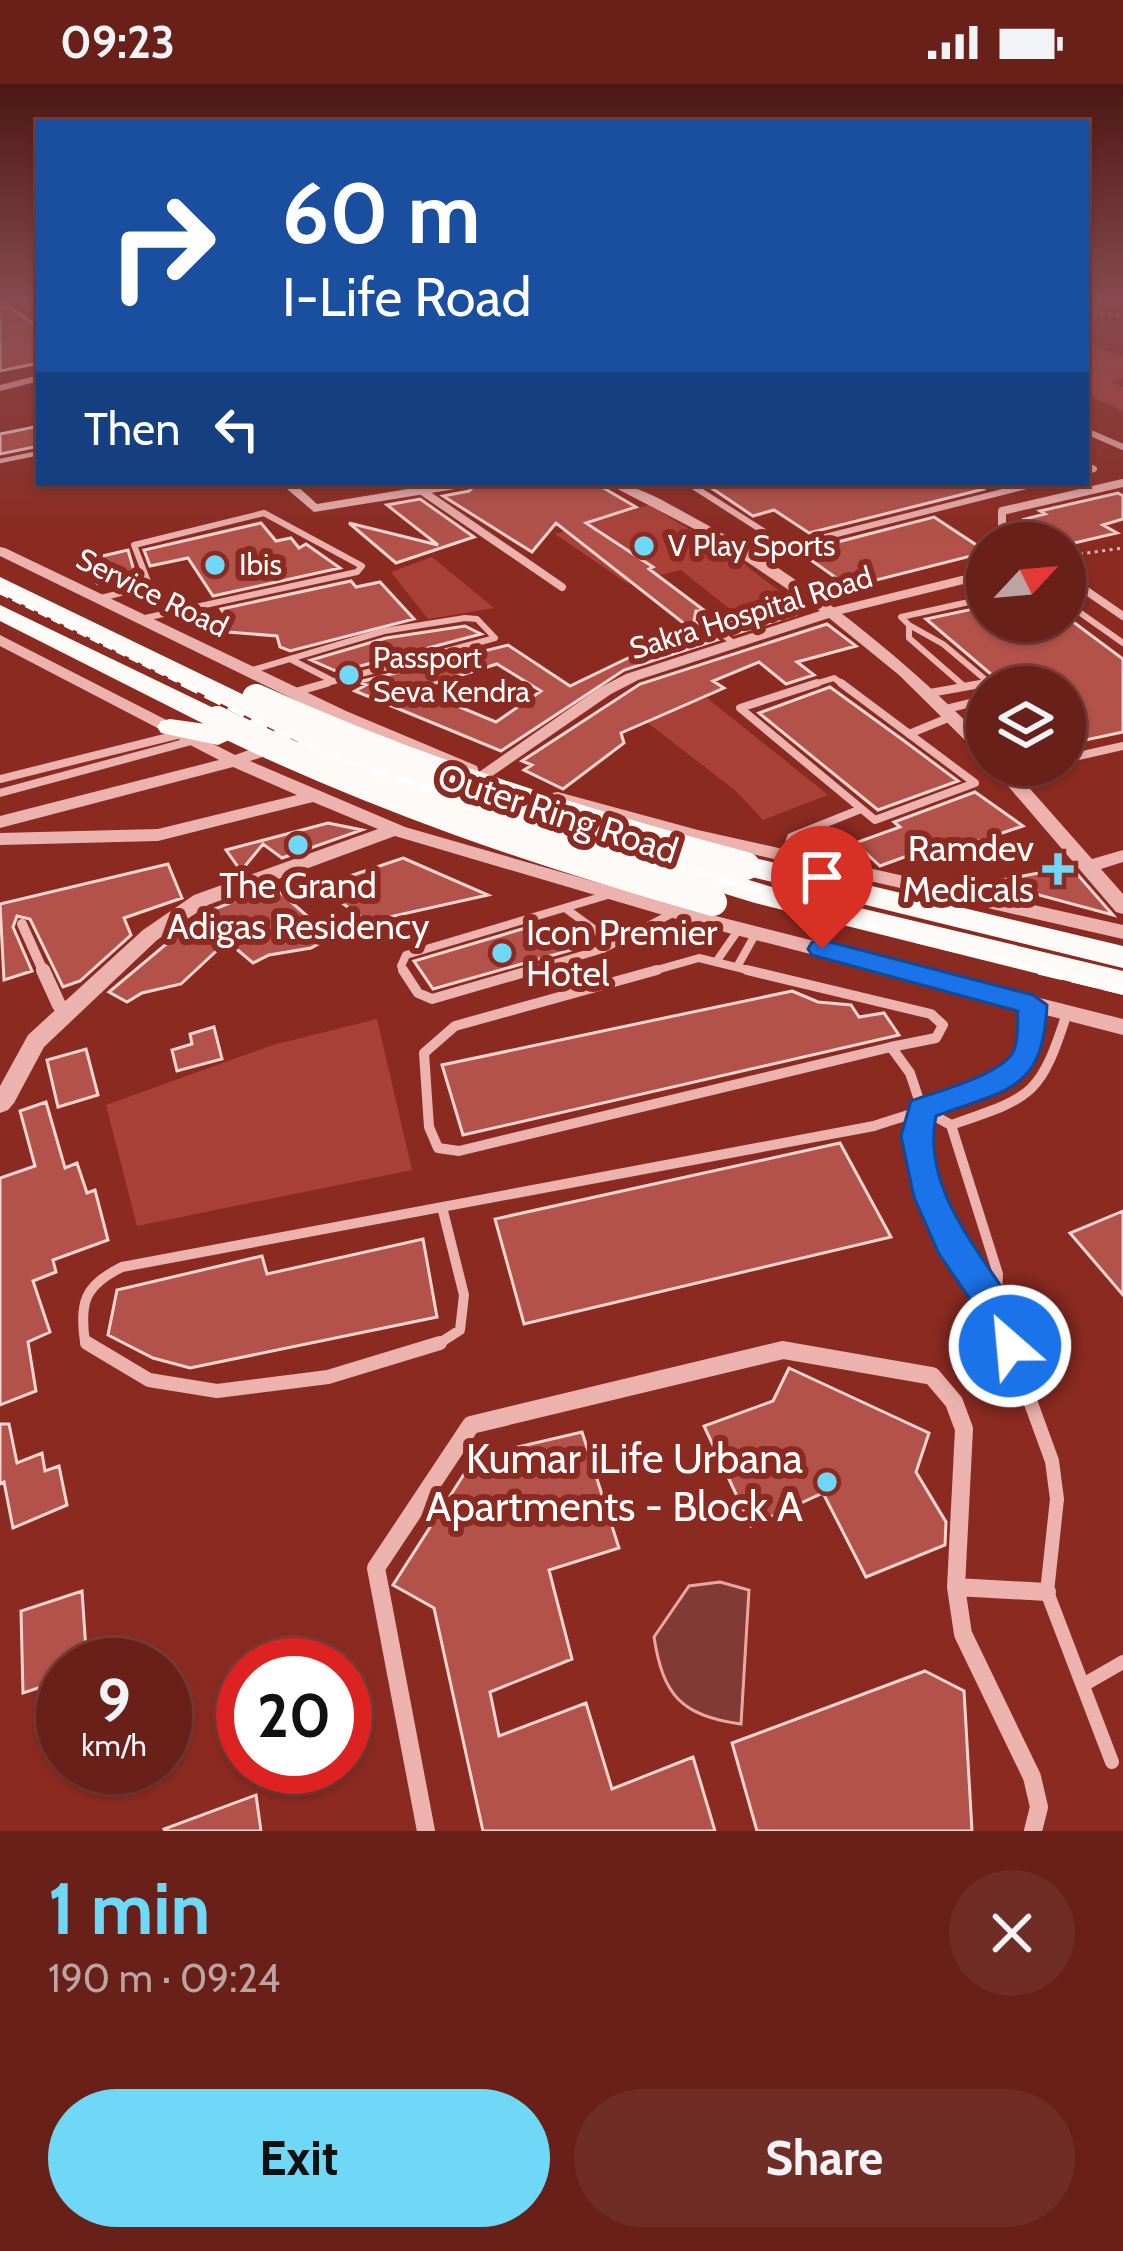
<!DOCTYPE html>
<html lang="en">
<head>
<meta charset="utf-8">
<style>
  :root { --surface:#682019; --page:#702d26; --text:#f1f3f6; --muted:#bda3a2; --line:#7b3e38; --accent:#6fd8f7 }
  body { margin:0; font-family:Cabin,sans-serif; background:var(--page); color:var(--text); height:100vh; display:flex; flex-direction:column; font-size:45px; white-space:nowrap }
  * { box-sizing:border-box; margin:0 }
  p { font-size:39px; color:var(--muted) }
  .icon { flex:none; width:66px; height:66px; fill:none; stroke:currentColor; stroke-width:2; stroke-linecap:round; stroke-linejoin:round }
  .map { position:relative; height:1747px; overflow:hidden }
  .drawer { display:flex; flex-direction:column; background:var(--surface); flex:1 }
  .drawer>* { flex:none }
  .banner { position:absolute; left:36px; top:36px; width:1053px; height:366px; border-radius:0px; box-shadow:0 3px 9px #0004,0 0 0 3px var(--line); background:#1a4fa0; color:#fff; overflow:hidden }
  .needle { width:78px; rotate:64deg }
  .buttons { position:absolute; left:966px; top:438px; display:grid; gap:24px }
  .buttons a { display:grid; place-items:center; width:120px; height:120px; border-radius:50%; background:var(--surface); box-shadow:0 3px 9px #0004,0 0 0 3px var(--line); font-size:60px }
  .speed { position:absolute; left:36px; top:1554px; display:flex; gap:24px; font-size:60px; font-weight:700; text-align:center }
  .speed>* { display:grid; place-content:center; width:156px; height:156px; border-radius:50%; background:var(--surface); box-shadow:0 3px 9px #0004,0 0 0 3px var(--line); line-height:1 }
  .speed small { font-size:30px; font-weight:400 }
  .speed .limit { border:18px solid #d22; background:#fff; color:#111 }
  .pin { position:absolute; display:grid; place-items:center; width:102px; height:102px; color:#fff; margin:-123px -51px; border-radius:50% 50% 50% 0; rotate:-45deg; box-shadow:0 0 12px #0007 }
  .pin .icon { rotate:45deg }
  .me { position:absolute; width:132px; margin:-66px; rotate:333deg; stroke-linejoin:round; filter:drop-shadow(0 0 9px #0008) }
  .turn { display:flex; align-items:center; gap:42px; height:252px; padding:0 48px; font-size:54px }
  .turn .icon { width:156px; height:156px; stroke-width:2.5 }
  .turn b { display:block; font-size:84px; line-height:102px }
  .then { display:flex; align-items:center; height:114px; padding:0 48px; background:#0003; gap:24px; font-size:45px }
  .round { display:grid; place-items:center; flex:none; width:126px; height:126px; border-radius:63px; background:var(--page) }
  .headline { display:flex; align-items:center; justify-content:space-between; height:204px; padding:0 48px }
  h1 { font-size:72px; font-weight:700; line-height:90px; color:var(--accent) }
  .button { display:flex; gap:24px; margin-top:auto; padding:24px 48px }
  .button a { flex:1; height:138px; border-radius:72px; background:var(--accent); color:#111; font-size:48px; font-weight:700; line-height:138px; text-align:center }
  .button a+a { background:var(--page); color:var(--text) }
  .status { display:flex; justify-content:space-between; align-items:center; height:84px; padding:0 60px; background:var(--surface); direction:ltr }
  .status svg { height:33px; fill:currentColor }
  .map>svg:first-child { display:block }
  .green { fill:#aa4138 }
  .water { fill:#823b34; stroke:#eca6a2; stroke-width:3 }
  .building { fill:#b2524a; stroke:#f8d5d3; stroke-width:3; fill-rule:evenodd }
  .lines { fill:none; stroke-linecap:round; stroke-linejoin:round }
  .path { stroke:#ebb2ae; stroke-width:3; stroke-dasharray:3 4.5; stroke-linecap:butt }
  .service-far4 { stroke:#ebb2ae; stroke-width:4.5 }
  .service-far3 { stroke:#ebb2ae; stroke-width:6 }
  .service-far2 { stroke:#ebb2ae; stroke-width:8 }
  .service-far1 { stroke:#ebb2ae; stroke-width:10 }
  .service { stroke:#ebb2ae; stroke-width:14 }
  .minor-far4 { stroke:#ebb2ae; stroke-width:6 }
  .minor-far3 { stroke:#ebb2ae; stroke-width:8 }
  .minor-far2 { stroke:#ebb2ae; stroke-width:10 }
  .minor-far1 { stroke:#ebb2ae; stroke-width:14 }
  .minor { stroke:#ebb2ae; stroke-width:18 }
  .tertiary { fill:#ebb2ae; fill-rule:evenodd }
  .trunk { fill:#fefaf8; fill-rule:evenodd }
  .rail-far2 { stroke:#fff; stroke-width:4.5; stroke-dasharray:10 4.5; stroke-linecap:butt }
  .rail-far1 { stroke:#fff; stroke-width:6; stroke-dasharray:18 8; stroke-linecap:butt }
  .rail { stroke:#fff; stroke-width:9; stroke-dasharray:24 10; stroke-linecap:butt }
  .trunk-bridge { stroke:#fefaf8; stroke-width:28 }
  .route { fill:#1a73e8; stroke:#114b97; stroke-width:3 }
  .poi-dot { fill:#6fd8f7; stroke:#8b2a21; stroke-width:4.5 }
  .labels { text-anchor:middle; stroke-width:12; stroke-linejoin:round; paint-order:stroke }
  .far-poi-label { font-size:30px; fill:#fff; stroke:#8b2a21; text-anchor:start }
  .far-street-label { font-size:30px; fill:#fff; stroke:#8b2a21 }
  .street-label { font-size:36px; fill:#fff; stroke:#8b2a21 }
  .poi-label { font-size:36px; fill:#fff; stroke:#8b2a21; text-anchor:end }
  .near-poi-label { font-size:42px; fill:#fff; stroke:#8b2a21; text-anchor:end }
</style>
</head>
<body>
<div class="status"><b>09:23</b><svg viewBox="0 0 49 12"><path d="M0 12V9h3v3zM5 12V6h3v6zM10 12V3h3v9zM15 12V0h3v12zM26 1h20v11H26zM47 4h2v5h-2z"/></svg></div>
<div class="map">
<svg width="1123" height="1747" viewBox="0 0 1123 1747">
  <rect width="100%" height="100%" fill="#8b2a21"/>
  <path class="green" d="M1086,258L1123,273V294L1111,298L1123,303V327L1086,311Z
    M649,421L735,473L792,517L737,531L681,486L627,499L555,450Z
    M432,473L494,524L428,535L391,488Z
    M707,614L828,711L763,736L736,707L644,636Z
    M377,935L412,1086L137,1142L106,1021L273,961Z"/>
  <path class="water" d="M720,1498L749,1506L741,1640C681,1632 663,1611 654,1553L689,1502Z"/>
  <path class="building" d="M9,223L39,243V279L0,287V224Z
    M39,342V362L0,370V350Z
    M478,399H595L636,423L586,439L653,483L649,485L721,539L784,522L795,531L734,550L705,527H696L694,537L717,556L624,586L501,667L355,607L366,601L359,598L508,561L570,602L653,562L657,566L700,552L556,439L532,468L443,412L469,407ZM497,580L541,607L496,638L416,605Z
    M704,399H984V405L809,449L774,426L753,432Z
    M1118,409L1123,412V435L1103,441L1117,449L1066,461L1025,435L1045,430L1040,427Z
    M420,415L474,453L396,479L349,439L438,461L387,421Z
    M934,433L987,468L849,503L808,474L836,468L826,461Z
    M261,439L276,457L291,454L299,464L306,460L340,484L213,512L188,474L150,482L144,466Z
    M128,466L135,490L97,499L81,477Z
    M351,497L356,503L380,498L414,535L290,567L280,563L277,552L228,548L220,534L226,533L221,525Z
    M987,522V537H1072L1123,575V648L1072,659L1065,653V603H1006L926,535Z
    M827,540L856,562L797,578L814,591L786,600L759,578L713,597L724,604L621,649L624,659L563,705L524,686L532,681L522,677L640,600Z
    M465,542L481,550L338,588L311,576L386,554Z
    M830,603L903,656L958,697L878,726L759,629Z
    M975,708L1023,742L937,771L929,764L880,782L855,759L900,743L894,738Z
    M328,739L362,746L282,774L263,760L241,787L226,766Z
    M403,774L488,811L367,838L320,802Z
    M168,780L182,814L124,834L131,851L80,897L63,903L30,835L17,832L13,843L32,887L4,896L0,820Z
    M1071,783L1113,831L991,798Z
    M273,802L331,853L311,864L269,871L253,879L227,857L181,900L142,909L127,918L109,908L202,830Z
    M539,840L547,853L577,844L589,861L433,905L414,877Z
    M792,907L818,918L851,921L859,933L884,929L899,951L463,1051L442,981Z
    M214,943L222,975L177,987L172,966L192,960L190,950Z
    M86,965L98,1011L58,1023L47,976Z
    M46,1018L65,1084L77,1079L87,1109L95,1106L108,1156L53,1176L56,1188L33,1197L50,1248L28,1258L36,1307L0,1321V1094L35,1082L20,1027Z
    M840,1059L891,1153L524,1240L495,1135Z
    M1123,1127V1211L1070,1149Z
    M423,1155L437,1233L190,1284L153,1274L108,1251L117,1206L262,1172L267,1190Z
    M789,1284L929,1349L916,1388L946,1438L945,1461L866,1493L823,1409L751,1442L704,1342L773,1317Z
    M0,1340H9L17,1379L42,1369L45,1387L59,1382L67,1421L13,1444L4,1398L0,1400Z
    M582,1348L619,1464L549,1486L572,1575L490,1608L499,1652L586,1619L612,1705L693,1673L715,1747H483L434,1524L393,1501L475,1373Z
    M82,1507L87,1581H63V1596L23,1609L21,1527Z
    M925,1587L964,1607L972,1747H757L732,1659Z
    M256,1711L261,1747H165L164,1745Z"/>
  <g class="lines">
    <path class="path" d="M1086,230L1123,231
      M1065,472L1123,464"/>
    <path class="service-far4" d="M0,377L39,369"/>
    <path class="service-far3" d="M1086,381L1094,385L1086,387
      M688,399L788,463
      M750,472L1038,399
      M101,514L148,502
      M1065,518L1123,559
      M700,533L731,557
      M145,534L357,488L362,482L264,429L134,461L152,508L174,527
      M909,541L943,560L993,602
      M290,575L331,596
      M249,587L384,547L465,534L477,535L495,554L316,602
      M808,602L834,594L845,602
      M964,602L909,554V541L901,533L987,514
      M969,602L989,599"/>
    <path class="service-far2" d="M817,599L740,624L875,736L975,699L841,599
      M990,599L994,603
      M292,609L327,599
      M930,609L986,599
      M946,625L987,615
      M909,650L953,632
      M1065,675L1123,662
      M0,695L181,650
      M0,709L195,656
      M785,772L791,753L861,725
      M565,824L613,859
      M716,878L739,845
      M737,883L756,849
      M405,889L401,882L406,871L611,810
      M522,889L603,865L675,828
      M646,889L699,874L760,889"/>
    <path class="service-far1" d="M403,886L418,909L432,915L532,886
      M657,886L455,942L424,969L429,1043L438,1064L459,1067L891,963
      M747,886L931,930L943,941L936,954L891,963
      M891,963L910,989L922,1025
      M922,1025C902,1116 981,1184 1010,1262
      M922,1025L951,1041L998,1190L996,1224
      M951,1041C1032,1013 1040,1013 1067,929
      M92,1262L85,1258C79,1218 85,1201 122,1183L874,1042C910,1029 1002,1007 1023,977C1034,961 1032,940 1033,921
      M435,1262L460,1246L464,1211L442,1123"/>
    <path class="service" d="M87,1259L149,1296L217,1307L328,1293L440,1259
      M1009,1259L1052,1377L1057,1415L1047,1508L1112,1678
      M1083,1601L1123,1578"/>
    <path class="minor-far4" d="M0,217L18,213
      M1086,347L1123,363"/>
    <path class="minor-far3" d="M422,407L562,503
      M1021,459L1002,444V427L1123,399
      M1065,492L1123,532
      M828,529L987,490"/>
    <path class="minor-far2" d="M22,840L44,889"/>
    <path class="minor-far1" d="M43,886L59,921L69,927"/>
    <path class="minor" d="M956,1503L1047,1508
      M426,1747L376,1484L471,1341L783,1266L932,1292L954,1318L964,1345L956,1503L963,1550L1032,1693L1039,1723L1033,1747"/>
    <path class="tertiary" d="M39,291V297L0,307V301Z
      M280,399H294L317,420L444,399H474L468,403L314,428Z
      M606,399C636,399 665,418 691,432C802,491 899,570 987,658V673L981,672L899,591L829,534L638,596L611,610L466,710L457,705L475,690H465L334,635L0,472V463L5,464L346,627L477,682L479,688L599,604L626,590L820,527L710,453Z
      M0,551L235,671L277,656H289V664L250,677L405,743L700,828L1123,935V951L690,839L395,752L208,821L157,856L44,963L14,1019L8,1026L0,1029V1002L28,951L143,846L194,811L378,745L313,718L158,757L0,761V749L158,745L297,711L233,683L0,744V732L219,676L0,562Z
      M990,681H1009L1092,775L1123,766V778L1101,785L1123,810V830L1116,828Z
      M558,708L698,746L1123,841V855L695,757L552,717L549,713L552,709Z"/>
    <path class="trunk" d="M0,493L364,669L459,710L772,803L1123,887V911L755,819L439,722L344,681L0,509Z
      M0,521L226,630L230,636L226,642H208L0,537Z
      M170,635L227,643L240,651L218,661L161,649L157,643L161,637Z
      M746,772L1123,862V884L735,789L731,782Z"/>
    <path class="rail-far2" d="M0,508L188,602"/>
    <path class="rail-far1" d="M182,599L328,673L912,855L1051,889"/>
    <path class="rail" d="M1039,886L1123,906"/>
    <path class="trunk-bridge" d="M256,614C414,686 578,738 746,782
      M217,636C377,714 542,770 713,818"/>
  </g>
  <linearGradient id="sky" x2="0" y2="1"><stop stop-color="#4c1712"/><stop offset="0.47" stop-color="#874a4e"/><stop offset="1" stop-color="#874a4e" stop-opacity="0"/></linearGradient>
  <rect width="1123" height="458" fill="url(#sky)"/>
  <path class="route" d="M822,856L1033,911L1047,921C1043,1007 1008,1005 936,1032C922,1100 972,1157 1006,1210C1016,1226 1021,1245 1028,1262L1023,1274L1010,1278L997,1274L981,1231L939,1170L914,1113L901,1052L911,1017C935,1008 1005,990 1014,966C1019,955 1017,939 1018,927L812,871L808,865L812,858Z"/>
  <g class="poi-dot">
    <circle cx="644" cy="462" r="12"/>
    <circle cx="215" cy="481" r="12"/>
    <circle cx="349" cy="591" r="12"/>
    <circle cx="298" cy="761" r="12"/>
    <path d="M1052 767h12v12h12v12h-12v12h-12v-12h-12v-12h12z"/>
    <circle cx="502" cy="869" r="12"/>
    <circle cx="827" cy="1398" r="12"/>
  </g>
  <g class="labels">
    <g class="far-poi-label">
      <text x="668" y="472">V Play Sports</text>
      <text x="239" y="491">Ibis</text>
      <text x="373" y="584">Passport<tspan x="373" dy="34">Seva Kendra</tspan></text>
    </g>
    <g class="far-street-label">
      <text transform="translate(152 509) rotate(26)" y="10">Service Road</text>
      <text transform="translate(751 529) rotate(-17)" y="10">Sakra Hospital Road</text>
    </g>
    <g class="street-label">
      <text transform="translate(558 729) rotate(18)" y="13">Outer Ring Road</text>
    </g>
    <g class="poi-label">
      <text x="1034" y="777">Ramdev<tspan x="1034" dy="41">Medicals</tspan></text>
      <text x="298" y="814" text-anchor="middle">The Grand<tspan x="298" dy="41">Adigas Residency</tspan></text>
      <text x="526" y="861" text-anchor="start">Icon Premier<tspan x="526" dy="41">Hotel</tspan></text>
    </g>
    <g class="near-poi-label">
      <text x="803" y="1389">Kumar iLife Urbana<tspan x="803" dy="48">Apartments - Block A</tspan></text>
    </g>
  </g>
</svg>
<div class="buttons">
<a><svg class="needle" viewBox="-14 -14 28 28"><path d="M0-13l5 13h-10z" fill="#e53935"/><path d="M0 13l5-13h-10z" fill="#bda3a2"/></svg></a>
<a><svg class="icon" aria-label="layers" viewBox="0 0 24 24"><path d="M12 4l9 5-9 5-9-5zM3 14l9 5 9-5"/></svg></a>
</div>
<div class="speed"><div>9<small>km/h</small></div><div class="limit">20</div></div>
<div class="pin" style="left:822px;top:865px;background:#d93025"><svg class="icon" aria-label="arrive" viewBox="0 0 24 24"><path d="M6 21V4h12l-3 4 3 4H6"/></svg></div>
<svg class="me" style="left:1010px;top:1262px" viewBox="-20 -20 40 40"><circle r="17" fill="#1a73e8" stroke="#fff" stroke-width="3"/><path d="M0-11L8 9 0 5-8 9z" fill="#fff"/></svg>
<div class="banner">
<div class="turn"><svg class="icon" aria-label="right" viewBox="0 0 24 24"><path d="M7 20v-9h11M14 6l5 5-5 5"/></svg><div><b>60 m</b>I-Life Road</div></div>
<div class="then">Then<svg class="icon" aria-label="left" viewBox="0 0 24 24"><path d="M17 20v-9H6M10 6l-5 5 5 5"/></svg></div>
</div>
</div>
<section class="drawer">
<div class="headline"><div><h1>1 min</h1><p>190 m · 09:24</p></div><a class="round"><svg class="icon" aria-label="close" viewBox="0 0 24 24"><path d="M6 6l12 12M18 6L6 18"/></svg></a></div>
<div class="button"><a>Exit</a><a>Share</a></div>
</section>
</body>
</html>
